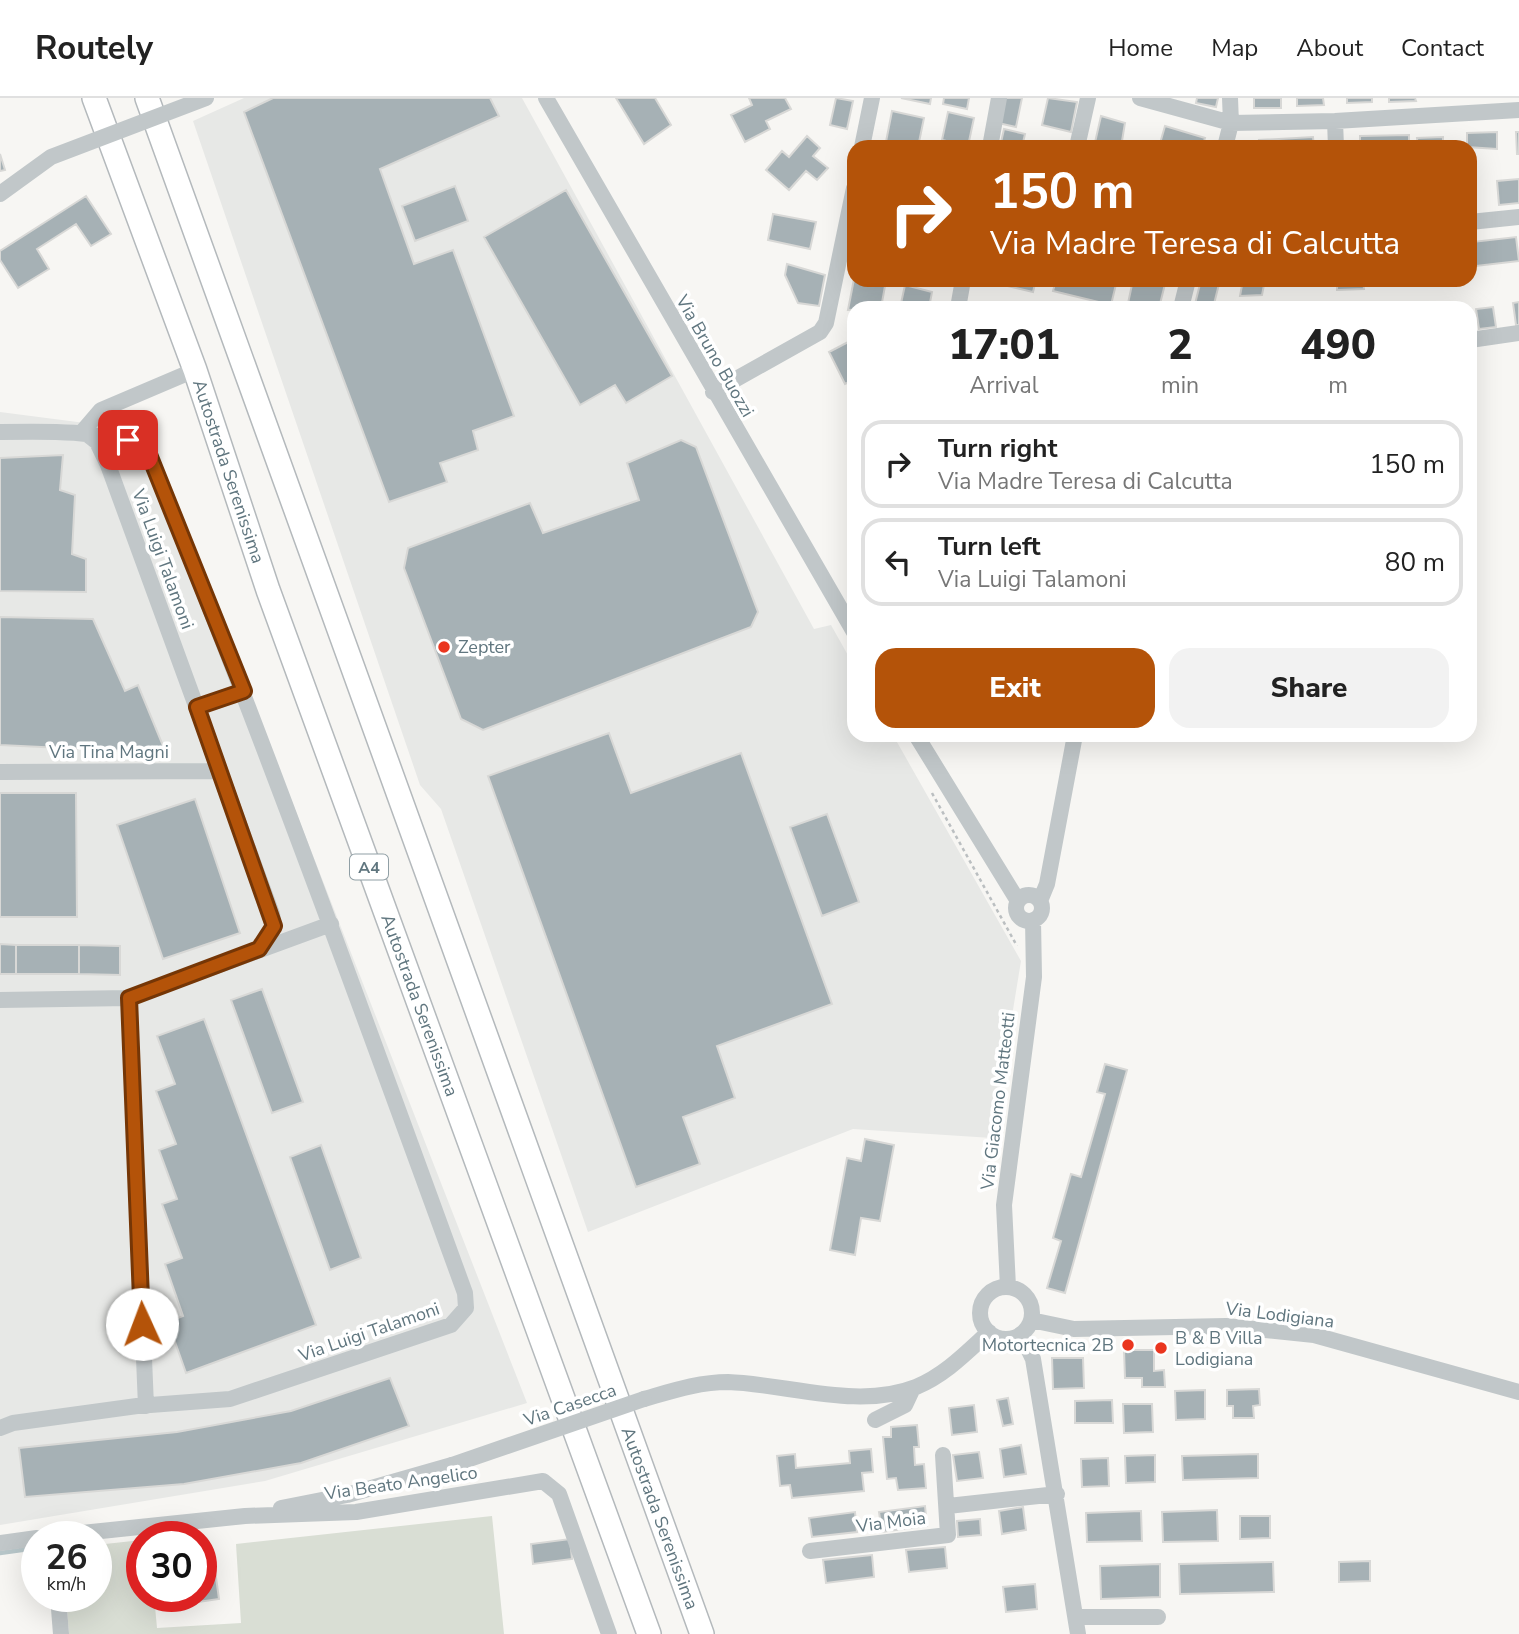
<!DOCTYPE html>
<html lang="en">
<head>
<meta charset="utf-8">
<style>
  :root { --surface:#fff; --page:#f2f2f2; --text:#222; --muted:#767676; --line:#e0e0e0; --accent:#b45309 }
  body { margin:0; font-family:"Nunito Sans",sans-serif; background:var(--page); color:var(--text); height:100vh; display:flex; flex-direction:column; font-size:26px; white-space:nowrap }
  * { box-sizing:border-box; margin:0 }
  p { font-size:23px; color:var(--muted) }
  .icon { flex:none; width:38px; height:38px; fill:none; stroke:currentColor; stroke-width:2; stroke-linecap:round; stroke-linejoin:round }
  .map { position:relative; flex:1; overflow:hidden }
  .sheet { position:absolute; left:847px; top:203px; width:630px; height:441px; display:flex; flex-direction:column; background:var(--surface); border-radius:21px; box-shadow:0 7px 28px #0002 }
  .sheet>* { flex:none }
  .top-card { position:absolute; left:847px; top:42px; width:630px; height:147px; border-radius:21px; box-shadow:0 7px 28px #0002; background:#b45309; color:#fff; overflow:hidden }
  .speed { position:absolute; left:21px; top:1423px; display:flex; gap:14px; font-size:35px; font-weight:700; text-align:center }
  .speed>* { display:grid; place-content:center; width:91px; height:91px; border-radius:50%; background:var(--surface); box-shadow:0 7px 28px #0002; line-height:1 }
  .speed small { font-size:18px; font-weight:400 }
  .speed .limit { border:10px solid #d22; background:#fff; color:#111 }
  .pin { position:absolute; display:grid; place-items:center; width:60px; height:60px; color:#fff; margin:-30px; border-radius:14px; box-shadow:0 4px 10px #0006 }
  .me { position:absolute; width:77px; margin:-38px; rotate:358deg; stroke-linejoin:round; filter:drop-shadow(0 0 5px #0008) }
  .turn { display:flex; align-items:center; gap:24px; height:147px; padding:0 28px; font-size:32px }
  .turn .icon { width:91px; height:91px; stroke-width:2.5 }
  .turn b { display:block; font-size:49px; line-height:60px }
  .eta { display:flex; justify-content:space-evenly; align-items:center; height:119px; text-align:center }
  .eta b { font-size:42px; font-weight:800; line-height:49px }
  .button { display:flex; gap:14px; margin-top:auto; padding:14px 28px }
  .button a { flex:1; height:80px; border-radius:21px; background:var(--accent); color:#fff; font-size:28px; font-weight:800; line-height:80px; text-align:center }
  .button a+a { background:var(--page); color:var(--text) }
  ul { padding:0; list-style:none }
  li { display:flex; align-items:center; gap:21px; height:88px; margin:0 14px 10px; padding:0 14px; border:4px solid var(--line); border-radius:21px }
  li div { flex:1 }
  li b { display:block; font-size:26px }
  li em { font-style:normal }
  header { display:flex; align-items:center; gap:42px; box-sizing:border-box; height:98px; padding:0 35px; background:var(--surface); border-bottom:2px solid var(--line) }
  header strong { font-size:33px }
  nav { display:flex; gap:38px; margin-inline-start:auto; font-size:24px }
  .map>svg:first-child { display:block }
  .built { fill:#e7e8e6 }
  .green { fill:#d9ded4 }
  .lines { fill:none; stroke-linecap:round; stroke-linejoin:round }
  .stream { stroke:#b7c6c9; stroke-width:4.5 }
  .building { fill:#a6b1b5; stroke:#d8d8d6; stroke-width:2 }
  .highway-casing { stroke:#b4b9bc; stroke-width:26 }
  .path { stroke:#bbbfc1; stroke-width:2.5; stroke-dasharray:3.5 3.5; stroke-linecap:butt }
  .minor { stroke:#c1c7c9; stroke-width:16 }
  .highway { stroke:#fff; stroke-width:23 }
  .minor-bridge { stroke:#c1c7c9; stroke-width:16 }
  .route-casing { stroke:#753606; stroke-width:18 }
  .route { stroke:#b45309; stroke-width:12 }
  .poi-dot { fill:#ea361f; stroke:#fff; stroke-width:2.5 }
  .labels { text-anchor:middle; stroke-width:7; stroke-linejoin:round; paint-order:stroke }
  .shield { fill:#fff; stroke:#909fa5; stroke-width:2 }
  .shield-label { font-size:16px; font-weight:bold; fill:#60767f }
  .street-label { font-size:18px; fill:#60767f; stroke:#fff }
  .poi-label { font-size:18px; fill:#60767f; stroke:#fff; text-anchor:start }
</style>
</head>
<body>
<header>
<strong>Routely</strong>
<nav><a>Home</a><a>Map</a><a>About</a><a>Contact</a></nav>
</header>
<div class="map">
<svg width="1519" height="1536" viewBox="0 0 1519 1536">
  <rect width="100%" height="100%" fill="#f7f6f3"/>
  <path class="built" d="M244,0H522L814,531L831,527L854,568V637H893L1021,863L992,1040L853,1031L588,1134L441,711L420,687L193,23Z
    M0,314L147,333L527,1305L265,1383L0,1427Z"/>
  <path class="green" d="M492,1418L504,1536H69L66,1498H96V1447L142,1442V1498H154L157,1530L241,1525L236,1446Z"/>
  <g class="lines">
    <path class="stream" d="M0,1455L36,1450"/>
  </g>
  <path class="building" d="M273,0H490L499,18L380,71L414,166L453,152L514,318L473,333L478,352L440,365L447,384L389,404L244,14Z
    M616,0H655L671,27L644,46Z
    M749,0H785L791,11L766,23L770,31L745,44L731,17L752,7Z
    M836,0L853,3L847,31L830,27Z
    M901,0H931L930,6Z
    M944,0H969L967,11L943,6Z
    M1003,0H1022L1016,29L998,25Z
    M1048,0L1077,4L1071,34L1042,27Z
    M1197,0H1218L1216,9L1196,5Z
    M1254,0H1281V10H1254Z
    M1297,0H1323L1324,7L1297,8Z
    M1347,0H1372V4L1347,5Z
    M1389,0H1415L1416,3L1389,4Z
    M892,13L924,20L918,49H885Z
    M948,14L974,20L968,48L942,42Z
    M1101,18L1125,25L1121,49H1094Z
    M1165,28L1205,40L1202,49H1159Z
    M1004,31L1025,36L1022,49H1000Z
    M1497,34V51L1467,49V35Z
    M1516,34H1519V56H1517Z
    M1409,37V49H1360V38Z
    M807,38L820,50L813,58L828,70L817,82L806,73L789,92L766,72L782,53L789,59Z
    M1313,39L1314,49H1260L1259,42Z
    M1443,39V49H1418L1417,40Z
    M0,56L5,72L0,73Z
    M1519,81V105L1499,107L1497,83Z
    M455,88L468,123L415,143L402,108Z
    M566,92L672,278L626,305L615,287L580,307L484,139Z
    M86,98L111,136L91,148L76,126L37,151L49,171L18,190L0,162V153Z
    M773,116L816,124L810,151L768,142Z
    M1516,139L1519,163L1476,168L1472,144Z
    M787,166L825,177L819,208L798,205L785,177Z
    M854,181L885,188L881,210L848,212Z
    M996,182H1036L1033,194L995,185Z
    M1056,182H1117L1111,207L1053,193Z
    M1133,182H1166L1159,210H1127Z
    M1201,182H1220L1213,210H1194Z
    M1243,182H1265L1262,197L1240,198Z
    M1337,182H1363L1364,191L1337,192Z
    M1386,182H1407V183L1387,186Z
    M905,187L932,194L929,210H900Z
    M1519,204V227H1516L1513,205Z
    M1493,209L1496,229L1479,231L1476,211Z
    M854,241V282L845,286L829,254Z
    M681,342L696,349L758,514L751,529L483,632L461,621L404,470L408,450L530,405L543,435L639,402L627,365Z
    M63,357L60,392L75,397L72,456L86,461V494L0,493V360Z
    M0,519L93,521L125,593L138,587L166,655L0,647Z
    M609,635L631,695L741,655L832,906L717,948L735,1000L683,1019L700,1066L636,1089L488,678Z
    M0,695H76L77,819H0Z
    M195,701L240,835L163,861L117,727Z
    M827,716L859,804L822,818L790,729Z
    M0,846L16,847V876H0Z
    M16,847H79V876H16Z
    M79,847L120,848V877L79,876Z
    M262,891L303,1004L272,1015L231,902Z
    M204,921L316,1227L186,1275L168,1224L183,1218L165,1166L182,1160L162,1106L177,1101L159,1052L176,1046L156,993L175,986L157,938Z
    M1105,966L1127,972L1065,1195L1047,1190L1061,1143L1053,1140L1071,1076L1081,1079L1105,996L1097,994Z
    M865,1041L894,1047L880,1123L861,1120L855,1157L830,1152L847,1060L861,1063Z
    M321,1047L361,1160L330,1172L290,1059Z
    M1124,1252H1154V1273L1164,1272L1165,1289H1142V1280H1125Z
    M1052,1260H1083L1084,1290L1053,1291Z
    M390,1280L409,1328L301,1365L184,1386L25,1399L19,1350L177,1334L291,1313Z
    M1259,1291L1260,1307L1253,1308L1254,1320H1233V1308H1227V1292Z
    M1205,1292V1321L1176,1322L1175,1293Z
    M1008,1300L1013,1326L1003,1328L997,1302Z
    M1112,1302L1113,1325H1075V1303Z
    M1123,1306H1152L1153,1334L1124,1335Z
    M974,1307L977,1334L952,1337L949,1310Z
    M917,1327L919,1349H914L915,1367L924,1366L926,1390L898,1392L896,1380L887,1381L883,1339H891V1329Z
    M1021,1347L1026,1376L1004,1379L1000,1351Z
    M871,1351L873,1374L862,1375L864,1393L792,1400L790,1387L780,1388L777,1358L795,1356L796,1370L850,1365L849,1353Z
    M979,1354L983,1380L957,1383L953,1357Z
    M1258,1356V1380L1183,1382L1182,1358Z
    M1155,1357V1384L1126,1385L1125,1358Z
    M1108,1360L1109,1388L1082,1389L1081,1361Z
    M925,1408L927,1428L882,1434L879,1414Z
    M1023,1409L1026,1432L1002,1436L999,1413Z
    M1217,1412L1218,1443L1163,1444L1162,1414Z
    M1141,1413L1142,1443L1087,1444L1086,1415Z
    M855,1414L857,1434L812,1439L809,1420Z
    M1240,1418H1270V1440L1240,1441Z
    M980,1421L981,1437L958,1439L957,1423Z
    M570,1441L572,1461L533,1466L531,1446Z
    M945,1449L947,1470L909,1474L906,1452Z
    M872,1457L874,1479L826,1485L823,1462Z
    M1370,1463V1483L1339,1484V1464Z
    M1273,1464L1274,1494L1180,1496L1179,1466Z
    M214,1465L219,1501L184,1506L183,1498H201V1467Z
    M1160,1466V1499L1101,1501L1100,1468Z
    M1035,1486L1037,1511L1006,1514L1003,1489Z"/>
  <g class="lines">
    <defs>
      <g id="highway">
        <path id="s1" d="M94,0L195,272L268,492L649,1536"/>
        <path id="s2" d="M147,0C328,513 516,1024 702,1536"/>
      </g>
    </defs>
    <use href="#highway" class="highway-casing"/>
    <path class="path" d="M932,695L1017,848"/>
    <path class="minor" d="M546,0L854,534
      M1140,0L1231,25L1335,23L1519,12
      M1335,23L1336,49
      M862,49L872,0
      M990,49L999,0
      M1077,49L1088,0
      M1225,49L1231,25L1230,0
      M1470,124L1519,119
      M958,210L963,182
      M1181,210L1188,182
      M1470,242L1519,235
      M195,272L101,312L83,333L97,344L108,367L272,816L274,828L259,851
      M713,294L820,234L826,225L854,90
      M0,334C51,333 97,332 146,349C259,629 362,912 465,1195L466,1210L451,1227L230,1301L137,1308L13,1325L0,1330
      M197,609L244,593
      M916,637L1018,803
      M0,674L219,673
      M1016 810a13 13 0 1 1 26 0a13 13 0 1 1-26 0Z
      M1040,803L1047,786L1075,637
      M129,900L146,1308
      M0,902L129,900L331,826
      M1008,1189L1004,1107L1034,879L1033,822
      M980 1215a26 26 0 1 1 52 0a26 26 0 1 1-52 0Z
      M1031,1222L1074,1231L1226,1228L1314,1237L1519,1294
      M1021,1236L1033,1261L1078,1536
      M644,1301C672,1293 699,1284 728,1284C788,1286 858,1312 916,1289C945,1277 966,1255 989,1234
      M875,1322L905,1307L913,1290
      M948,1408L1057,1396
      M281,1410L347,1397L452,1367
      M53,1438L245,1418L356,1414L543,1383L559,1396L609,1536
      M0,1445L37,1440
      M810,1453L948,1437L943,1357
      M58,1498L61,1536
      M1076,1519H1158"/>
    <use href="#highway" class="highway"/>
    <path class="minor-bridge" d="M0,96L51,59L206,0
      M452,1367L644,1301"/>
  </g>
  <g class="lines">
    <defs>
      <path id="route" d="M128,342L146,349L244,593L197,609L274,828L259,851L129,900L142,1226"/>
    </defs>
    <use href="#route" class="route-casing"/>
    <use href="#route" class="route"/>
  </g>
  <g class="poi-dot">
    <circle cx="444" cy="549" r="7"/>
    <circle cx="1128" cy="1247" r="7"/>
    <circle cx="1161" cy="1250" r="7"/>
  </g>
  <g class="labels">
    <rect class="shield" x="350" y="756.5" width="38" height="25" rx="5"/>
    <g class="shield-label">
      <text x="369" y="775">A4</text>
    </g>
    <g class="street-label">
      <text transform="translate(715 258) rotate(60)" y="6">Via Bruno Buozzi</text>
      <text dy="6" stroke="none"><textPath href="#s1" startOffset="397">Autostrada Serenissima</textPath></text>
      <text transform="translate(163 461) rotate(70)" y="6">Via Luigi Talamoni</text>
      <text x="109" y="660">Via Tina Magni</text>
      <text dy="6" stroke="none"><textPath href="#s1" startOffset="964">Autostrada Serenissima</textPath></text>
      <text transform="translate(998 1003) rotate(-83)" y="6">Via Giacomo Matteotti</text>
      <text transform="translate(1280 1217) rotate(7)" y="6">Via Lodigiana</text>
      <text transform="translate(369 1234) rotate(-19)" y="6">Via Luigi Talamoni</text>
      <text transform="translate(570 1307) rotate(-19)" y="6">Via Casecca</text>
      <text transform="translate(401 1385) rotate(-8)" y="6">Via Beato Angelico</text>
      <text dy="6" stroke="none"><textPath href="#s2" startOffset="1510">Autostrada Serenissima</textPath></text>
      <text transform="translate(891 1424) rotate(-7)" y="6">Via Moia</text>
    </g>
    <g class="poi-label">
      <text x="458" y="555">Zepter</text>
      <text x="1175" y="1246">B &amp; B Villa<tspan x="1175" dy="21">Lodigiana</tspan></text>
      <text x="1114" y="1253" text-anchor="end">Motortecnica 2B</text>
    </g>
  </g>
</svg>
<div class="speed"><div>26<small>km/h</small></div><div class="limit">30</div></div>
<div class="pin" style="left:128px;top:342px;background:#d93025"><svg class="icon" aria-label="arrive" viewBox="0 0 24 24"><path d="M6 21V4h12l-3 4 3 4H6"/></svg></div>
<svg class="me" style="left:142px;top:1226px" viewBox="-20 -20 40 40"><circle r="19" fill="#fff"/><path d="M0-13L10 11 0 6-10 11z" fill="#b45309"/></svg>
<div class="top-card">
<div class="turn"><svg class="icon" aria-label="right" viewBox="0 0 24 24"><path d="M7 20v-9h11M14 6l5 5-5 5"/></svg><div><b>150 m</b>Via Madre Teresa di Calcutta</div></div>
</div>
<section class="sheet">
<div class="eta">
<div><b>17:01</b><p>Arrival</p></div>
<div><b>2</b><p>min</p></div>
<div><b>490</b><p>m</p></div>
</div>
<ul>
<li><svg class="icon" aria-label="right" viewBox="0 0 24 24"><path d="M7 20v-9h11M14 6l5 5-5 5"/></svg><div><b>Turn right</b><p>Via Madre Teresa di Calcutta</p></div><em>150 m</em></li>
<li><svg class="icon" aria-label="left" viewBox="0 0 24 24"><path d="M17 20v-9H6M10 6l-5 5 5 5"/></svg><div><b>Turn left</b><p>Via Luigi Talamoni</p></div><em>80 m</em></li>
</ul>
<div class="button"><a>Exit</a><a>Share</a></div>
</section>
</div>
</body>
</html>
